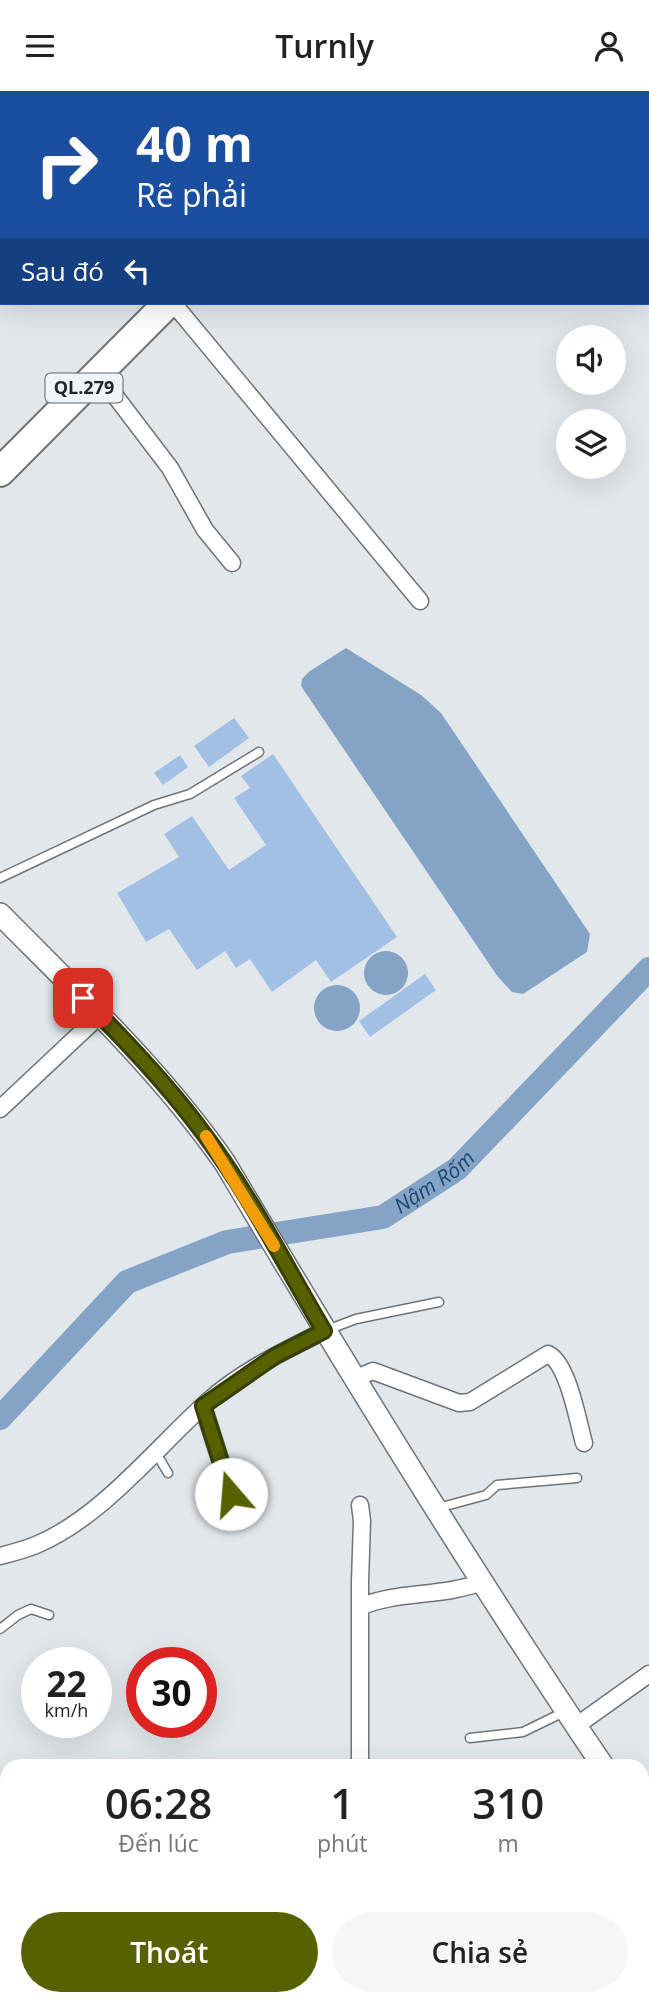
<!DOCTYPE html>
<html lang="vi">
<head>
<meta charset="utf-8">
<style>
  :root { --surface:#fff; --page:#f6f6f6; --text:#222; --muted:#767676; --accent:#576100 }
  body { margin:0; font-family:"Open Sans",sans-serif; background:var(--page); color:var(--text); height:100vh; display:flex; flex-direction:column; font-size:26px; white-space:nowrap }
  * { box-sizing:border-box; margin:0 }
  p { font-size:23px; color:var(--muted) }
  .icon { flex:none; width:38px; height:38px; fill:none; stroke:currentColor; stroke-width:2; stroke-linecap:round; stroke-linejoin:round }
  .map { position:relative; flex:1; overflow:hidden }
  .panel { position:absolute; left:0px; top:1668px; width:649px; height:247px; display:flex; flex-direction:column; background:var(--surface); border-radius:21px 21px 0 0; box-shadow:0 7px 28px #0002 }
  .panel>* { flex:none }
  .hud { position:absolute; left:0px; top:0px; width:649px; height:214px; box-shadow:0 7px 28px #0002; background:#1a4fa0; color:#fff; overflow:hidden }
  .tools { position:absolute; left:556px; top:234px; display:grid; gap:14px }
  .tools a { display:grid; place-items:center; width:70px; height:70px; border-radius:50%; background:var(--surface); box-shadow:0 7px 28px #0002; font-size:35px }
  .speed { position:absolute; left:21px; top:1556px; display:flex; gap:14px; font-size:35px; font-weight:700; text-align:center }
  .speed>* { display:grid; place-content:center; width:91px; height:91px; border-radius:50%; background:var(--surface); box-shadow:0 7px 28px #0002; line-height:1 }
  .speed small { font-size:18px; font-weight:400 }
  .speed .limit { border:10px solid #d22; background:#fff; color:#111 }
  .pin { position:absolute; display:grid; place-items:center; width:60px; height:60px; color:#fff; margin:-30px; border-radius:14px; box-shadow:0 4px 10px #0006 }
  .me { position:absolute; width:77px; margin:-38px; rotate:342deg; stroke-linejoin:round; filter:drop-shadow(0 0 5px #0008) }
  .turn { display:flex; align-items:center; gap:24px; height:147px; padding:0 21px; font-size:32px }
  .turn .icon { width:91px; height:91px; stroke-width:2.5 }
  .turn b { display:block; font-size:49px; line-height:60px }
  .then { display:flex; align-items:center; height:66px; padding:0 21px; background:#0003; gap:14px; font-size:26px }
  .eta { display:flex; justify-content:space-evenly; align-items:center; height:119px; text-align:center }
  .eta b { font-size:42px; font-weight:600; line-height:49px }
  .button { display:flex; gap:14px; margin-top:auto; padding:14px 21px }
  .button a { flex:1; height:80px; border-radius:42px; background:var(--accent); color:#fff; font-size:28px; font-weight:600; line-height:80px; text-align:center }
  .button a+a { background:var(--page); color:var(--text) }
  header { display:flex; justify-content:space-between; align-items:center; height:91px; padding:0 21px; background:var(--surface); font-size:32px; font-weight:600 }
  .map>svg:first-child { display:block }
  .water { fill:#85a3c5 }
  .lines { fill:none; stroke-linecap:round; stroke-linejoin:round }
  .river { stroke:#85a3c5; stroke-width:24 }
  .building { fill:#a2c0e4 }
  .lane-casing { stroke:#707478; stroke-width:11 }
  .street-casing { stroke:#707478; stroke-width:19 }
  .secondary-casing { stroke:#707478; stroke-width:24 }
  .highway-casing { stroke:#707478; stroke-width:32 }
  .lane { stroke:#fff; stroke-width:8 }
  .street { stroke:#fff; stroke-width:16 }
  .secondary { stroke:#fff; stroke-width:21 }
  .highway { stroke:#fff; stroke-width:28 }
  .route-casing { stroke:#393f00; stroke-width:18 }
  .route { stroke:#576100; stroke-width:12 }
  .slow { stroke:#f59e0b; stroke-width:12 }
  .labels { text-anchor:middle; stroke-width:5; stroke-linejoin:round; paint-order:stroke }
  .shield { fill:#eff4f9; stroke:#616366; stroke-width:2 }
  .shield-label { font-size:18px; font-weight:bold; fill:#242527 }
  .water-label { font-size:21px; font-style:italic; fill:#1d4774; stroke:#eff4f9 }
</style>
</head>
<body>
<header><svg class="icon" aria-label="menu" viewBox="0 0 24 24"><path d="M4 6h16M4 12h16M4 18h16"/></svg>Turnly<svg class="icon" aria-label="person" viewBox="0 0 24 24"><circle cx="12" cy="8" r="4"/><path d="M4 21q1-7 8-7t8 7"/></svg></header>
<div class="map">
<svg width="649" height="1914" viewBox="0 0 649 1914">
  <rect width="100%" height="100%" fill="#e2e7ec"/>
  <path class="water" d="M346,557L421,604L441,622L590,843L587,861L523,903L512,901L498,886L301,595L302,588L310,580Z
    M364 882a22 22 0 1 1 44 0a22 22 0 1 1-44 0Z
    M314 917a23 23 0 1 1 46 0a23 23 0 1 1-46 0Z"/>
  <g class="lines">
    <path class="river" id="s1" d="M0,1327L127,1191L227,1151L383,1126L457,1078L649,878"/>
  </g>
  <path class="building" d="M234,627L249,647L209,676L194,655Z
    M273,663L397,846L331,891L316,869L272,901L250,868L236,877L225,860L197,879L169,838L146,851L117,802L179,766L164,743L192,725L229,779L266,754L234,707L250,697L241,685Z
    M180,664L188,676L163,694L154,682Z
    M425,883L436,899L370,946L359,930Z"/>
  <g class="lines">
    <defs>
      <path id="lane" d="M0,787L154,714L190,703L259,661
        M327,1239L356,1228L439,1211
        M156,1362L168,1382
        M438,1417L486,1404L497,1394L577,1387
        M0,1538L18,1524L31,1518L49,1524
        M470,1647L523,1641L566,1620
        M210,1912L211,1908"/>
      <path id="street" d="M70,0V2
        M334,0L335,2
        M0,46L2,44
        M173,212L420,510
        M96,285L116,306L170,377L205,439L232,472
        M0,1018L100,924
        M354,1288L373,1280L459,1312L470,1311L548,1263C568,1272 578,1331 584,1352
        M203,1315L231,1403
        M360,1414L362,1430L360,1491V1675
        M0,1465C12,1462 24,1459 36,1454C101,1427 155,1358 206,1312C240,1281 284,1260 324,1240
        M360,1516C395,1500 443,1506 482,1491
        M576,1635L649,1583
        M361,1914V1908"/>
      <path id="secondary" d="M0,823C78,902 161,980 225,1072C346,1276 470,1478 603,1675
        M642,1732L649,1742
        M0,1868H7
        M642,1884L649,1885"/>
      <path id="highway" d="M376,2L378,0
        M0,381L168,212"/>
    </defs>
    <use href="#lane" class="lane-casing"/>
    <use href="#street" class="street-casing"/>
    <use href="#secondary" class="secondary-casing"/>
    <use href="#highway" class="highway-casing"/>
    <use href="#lane" class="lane"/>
    <use href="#street" class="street"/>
    <use href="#secondary" class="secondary"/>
    <use href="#highway" class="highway"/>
  </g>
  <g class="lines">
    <defs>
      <path id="route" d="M83,907C125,949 169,995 204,1043C250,1104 285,1174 324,1240L275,1265L203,1315L231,1403"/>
    </defs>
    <use href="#route" class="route-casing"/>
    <use href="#route" class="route"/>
    <path class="slow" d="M206,1045L274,1155"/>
  </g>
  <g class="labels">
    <rect class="shield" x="45.5" y="282.5" width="77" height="29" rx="5"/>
    <g class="shield-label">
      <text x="84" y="303">QL.279</text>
    </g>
    <g class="water-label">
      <text dy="7" stroke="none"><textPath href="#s1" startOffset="514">Nậm Rốm</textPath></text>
    </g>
  </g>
</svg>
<div class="tools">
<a><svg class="icon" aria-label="sound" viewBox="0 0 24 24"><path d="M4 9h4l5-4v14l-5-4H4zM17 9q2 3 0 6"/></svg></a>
<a><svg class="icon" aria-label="layers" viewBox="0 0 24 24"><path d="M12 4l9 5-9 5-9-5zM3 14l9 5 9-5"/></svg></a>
</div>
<div class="speed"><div>22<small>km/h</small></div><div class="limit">30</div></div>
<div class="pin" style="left:83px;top:907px;background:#d93025"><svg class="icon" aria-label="arrive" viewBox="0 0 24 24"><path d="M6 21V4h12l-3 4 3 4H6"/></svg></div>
<svg class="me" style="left:231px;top:1403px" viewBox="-20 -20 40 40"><circle r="19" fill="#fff"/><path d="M0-13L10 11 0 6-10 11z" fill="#576100"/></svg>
<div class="hud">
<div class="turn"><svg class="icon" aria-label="right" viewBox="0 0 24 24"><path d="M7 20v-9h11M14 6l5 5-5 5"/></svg><div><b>40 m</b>Rẽ phải</div></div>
<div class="then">Sau đó<svg class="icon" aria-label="left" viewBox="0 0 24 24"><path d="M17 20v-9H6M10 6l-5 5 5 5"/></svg></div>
</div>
<section class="panel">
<div class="eta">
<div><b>06:28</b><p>Đến lúc</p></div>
<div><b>1</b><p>phút</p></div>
<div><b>310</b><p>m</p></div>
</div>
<div class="button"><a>Thoát</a><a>Chia sẻ</a></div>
</section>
</div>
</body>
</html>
